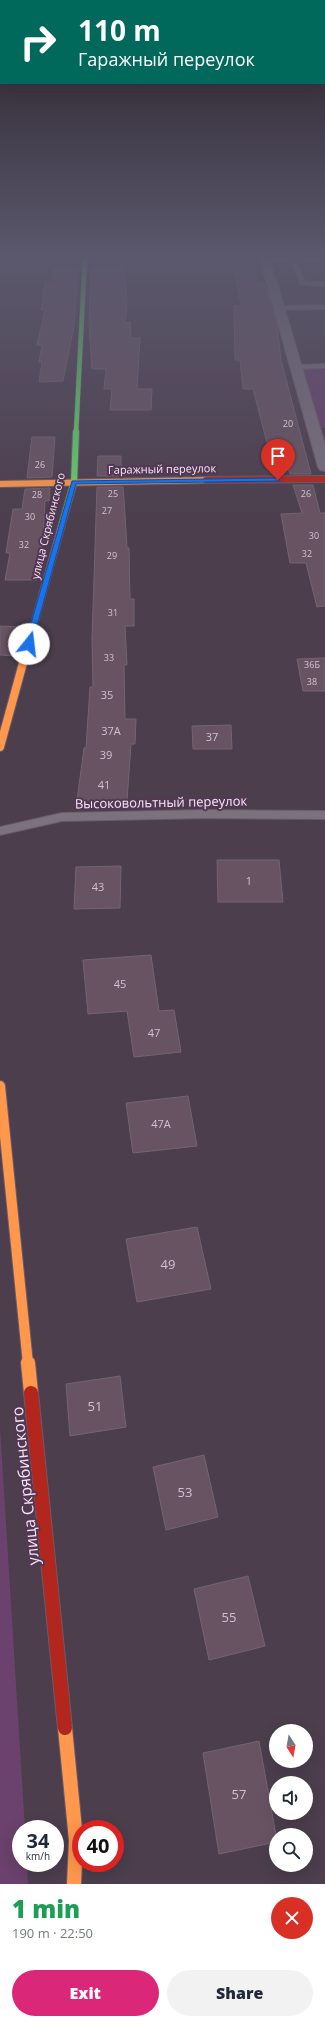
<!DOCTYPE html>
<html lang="en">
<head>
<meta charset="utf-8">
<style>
  :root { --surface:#fff; --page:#f2f2f3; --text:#1f2937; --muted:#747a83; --accent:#db2777 }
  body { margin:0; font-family:"Open Sans",sans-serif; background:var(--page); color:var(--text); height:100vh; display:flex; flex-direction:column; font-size:15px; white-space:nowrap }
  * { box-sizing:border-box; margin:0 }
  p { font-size:13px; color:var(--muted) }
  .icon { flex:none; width:22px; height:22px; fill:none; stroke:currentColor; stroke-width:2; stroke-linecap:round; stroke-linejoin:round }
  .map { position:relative; height:1884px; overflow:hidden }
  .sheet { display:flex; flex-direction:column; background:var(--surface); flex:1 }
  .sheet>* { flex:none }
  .top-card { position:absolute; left:0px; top:0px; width:325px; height:84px; box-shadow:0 4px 16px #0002; background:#00695c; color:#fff; overflow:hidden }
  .needle { width:26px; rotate:169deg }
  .fabs { position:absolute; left:269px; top:1724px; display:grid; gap:8px }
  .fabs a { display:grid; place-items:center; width:44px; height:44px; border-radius:50%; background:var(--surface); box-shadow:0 4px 16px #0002; font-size:20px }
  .speed { position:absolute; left:12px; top:1820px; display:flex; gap:8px; font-size:20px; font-weight:700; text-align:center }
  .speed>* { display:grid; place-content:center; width:52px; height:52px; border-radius:50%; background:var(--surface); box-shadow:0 4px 16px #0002; line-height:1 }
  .speed small { font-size:10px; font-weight:400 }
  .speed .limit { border:6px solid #d22; background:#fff; color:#111 }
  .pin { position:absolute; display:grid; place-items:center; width:34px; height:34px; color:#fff; margin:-41px -17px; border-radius:50% 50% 50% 0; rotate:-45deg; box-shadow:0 0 4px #0007 }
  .pin .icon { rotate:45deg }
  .me { position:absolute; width:44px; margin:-22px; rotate:16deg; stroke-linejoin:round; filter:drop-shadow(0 0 3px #0008) }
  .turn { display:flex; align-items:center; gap:14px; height:84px; padding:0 12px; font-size:18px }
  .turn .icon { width:52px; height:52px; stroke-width:2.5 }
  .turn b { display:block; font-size:28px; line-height:34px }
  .round { display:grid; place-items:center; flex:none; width:42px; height:42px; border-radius:21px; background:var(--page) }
  .overview { display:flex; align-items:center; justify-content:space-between; height:68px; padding:0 12px }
  h1 { font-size:24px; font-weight:800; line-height:30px; color:#1e9e55 }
  .action { display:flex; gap:8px; margin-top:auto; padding:8px 12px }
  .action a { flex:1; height:46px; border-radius:24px; background:var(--accent); color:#fff; font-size:16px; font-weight:800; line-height:46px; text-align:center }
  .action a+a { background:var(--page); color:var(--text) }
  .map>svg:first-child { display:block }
  .green { fill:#6a426d }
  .building { fill:#685362; stroke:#726570 }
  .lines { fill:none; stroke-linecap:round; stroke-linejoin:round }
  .lane-casing { stroke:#695c6a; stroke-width:2 }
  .street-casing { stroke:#695c6a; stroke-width:2 }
  .fast-far1-casing { stroke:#695c6a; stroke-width:5.5 }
  .fast-casing { stroke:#695c6a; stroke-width:8 }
  .slow-far3-casing { stroke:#695c6a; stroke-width:8 }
  .slow-far2-casing { stroke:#695c6a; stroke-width:10 }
  .slow-far1-casing { stroke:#695c6a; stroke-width:12 }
  .slow-casing { stroke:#695c6a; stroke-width:16 }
  .jam-far1-casing { stroke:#695c6a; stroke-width:8 }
  .jam-casing { stroke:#695c6a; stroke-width:16 }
  .lane { fill:#7c727e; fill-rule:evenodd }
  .street { fill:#7c727e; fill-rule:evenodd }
  .fast-far1 { stroke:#63d668; stroke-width:4.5 }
  .fast { stroke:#63d668; stroke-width:6 }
  .slow-far3 { stroke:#ff974d; stroke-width:6 }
  .slow-far2 { stroke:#ff974d; stroke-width:8 }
  .slow-far1 { stroke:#ff974d; stroke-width:10 }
  .slow { stroke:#ff974d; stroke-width:14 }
  .jam-far1 { stroke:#b3261e; stroke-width:6 }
  .jam { stroke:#b3261e; stroke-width:14 }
  .route { fill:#1a73e8; stroke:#114b97 }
  .labels { text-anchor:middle; stroke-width:4; stroke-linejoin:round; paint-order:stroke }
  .far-number-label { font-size:9px; fill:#d2c1d2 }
  .far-street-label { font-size:11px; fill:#f6e6f7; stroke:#523853 }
  .number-label { font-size:11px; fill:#d2c1d2 }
  .street-label { font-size:13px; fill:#f6e6f7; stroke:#523853 }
  .near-number-label { font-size:13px; fill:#d2c1d2 }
  .near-street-label { font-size:16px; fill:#f6e6f7; stroke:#523853 }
</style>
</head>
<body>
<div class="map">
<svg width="325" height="1884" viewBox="0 0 325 1884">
  <rect width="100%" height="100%" fill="#4c3e4d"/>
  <path class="green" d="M325,366V428H322L297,367Z
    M0,1427L25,1829H21V1863H27L28,1884H0Z"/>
  <path class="building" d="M230,257H253L257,282H264L277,324L281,360L311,474H290L287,466H283L278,443H267L253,389H243L240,360H235L234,306H242Z
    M125,267L127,305L125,323L130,322L131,338H140L137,389H152L151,410H110L112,389H104L106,369H92L89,323L91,268Z
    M53,268H78L74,326L63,381L39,382L42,362H39L42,345H37L45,310H41L45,282H52Z
    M32,437H55L52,477L27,478Z
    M98,456H121V476H97Z
    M293,485H313L320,513H325V606L317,607L306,563H290L281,514L302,513Z
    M97,487H123L124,498L127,548H129L130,599H134V626H125L127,665H124L125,719H136L135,744H131L127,801L77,800L84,748H86L90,687H93L92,639Z
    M50,488L49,501H45L42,558H44L37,580H5L10,553H6L13,509H22L25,489Z
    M0,626L24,627L16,656L0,655Z
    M325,658V691H303L297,659Z
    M231,725L232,749H193L192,726Z
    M217,860H279L283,902H218Z
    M121,866L120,908L74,909L76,867Z
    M151,955L159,1011L174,1010L181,1052L134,1057L127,1011L88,1014L83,960Z
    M188,1096L197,1146L133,1153L126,1103Z
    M197,1227L211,1289L137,1302L126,1239Z
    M120,1376L126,1427L70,1436L66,1384Z
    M204,1455L218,1517L166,1530L153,1467Z
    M248,1576L265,1646L209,1660L194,1589Z
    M259,1741L276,1835V1842L219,1854L203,1753Z"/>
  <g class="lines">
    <defs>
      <path id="lane" d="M325,257V261H297L305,282H325V286L301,285L291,261L265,262L262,260L265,258Z
        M325,305V309L280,310L277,308L280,306Z
        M325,364V368L297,369L293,367L297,365Z
        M207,810L325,811V819L207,818L62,821L0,835V827L62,813Z"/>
      <path id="street" d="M259,256H269L325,444V471L320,470L318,467Z"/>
      <path id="fast-far1" d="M76,433L85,256"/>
      <path id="fast" d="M62,524L74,482L76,432"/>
      <path id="slow-far3" d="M0,484L206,480
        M23,664L62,524"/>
      <path id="slow-far2" d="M0,747L23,663"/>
      <path id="slow-far1" d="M0,1086L28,1364"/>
      <path id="slow" d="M28,1363L31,1393
        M65,1728L76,1840L74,1884"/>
      <path id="jam-far1" d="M206,480L325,479"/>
      <path id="jam" d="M31,1393L65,1728"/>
    </defs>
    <use href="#lane" class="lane-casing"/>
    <use href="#street" class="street-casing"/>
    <use href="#fast-far1" class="fast-far1-casing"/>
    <use href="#fast" class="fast-casing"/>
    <use href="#slow-far3" class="slow-far3-casing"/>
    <use href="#slow-far2" class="slow-far2-casing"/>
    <use href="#slow-far1" class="slow-far1-casing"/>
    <use href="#slow" class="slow-casing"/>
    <use href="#jam-far1" class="jam-far1-casing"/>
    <use href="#jam" class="jam-casing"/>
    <use href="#lane" class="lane"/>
    <use href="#street" class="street"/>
    <use href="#fast-far1" class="fast-far1"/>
    <use href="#fast" class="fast"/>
    <use href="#slow-far3" class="slow-far3"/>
    <use href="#slow-far2" class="slow-far2"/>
    <use href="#slow-far1" class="slow-far1"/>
    <use href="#slow" class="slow"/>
    <use href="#jam-far1" class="jam-far1"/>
    <use href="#jam" class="jam"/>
  </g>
  <linearGradient id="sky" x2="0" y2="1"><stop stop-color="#2a222a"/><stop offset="0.49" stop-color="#5b586d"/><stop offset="1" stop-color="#5b586d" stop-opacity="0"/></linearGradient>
  <rect width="325" height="520" fill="url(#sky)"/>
  <path class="route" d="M278,478L280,481L76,484L32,644L29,646L25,644L72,481Z"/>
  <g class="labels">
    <g class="far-number-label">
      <text x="288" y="427">20</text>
      <text x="40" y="468">26</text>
      <text x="113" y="497">25</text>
      <text x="306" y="497">26</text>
      <text x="37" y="498">28</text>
      <text x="107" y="514">27</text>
      <text x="30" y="520">30</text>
      <text x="314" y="539">30</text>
      <text x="24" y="548">32</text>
      <text x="307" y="557">32</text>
      <text x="112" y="559">29</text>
      <text x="113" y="616">31</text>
      <text x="109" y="661">33</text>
      <text x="312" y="668">36Б</text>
      <text x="312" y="685">38</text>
    </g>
    <g class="far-street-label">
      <text transform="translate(162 469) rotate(-1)" y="4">Гаражный переулок</text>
      <text transform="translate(48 526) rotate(-76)" y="4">улица Скрябинского</text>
    </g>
    <g class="number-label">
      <text x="107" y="699">35</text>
      <text x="111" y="735">37А</text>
      <text x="212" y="741">37</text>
      <text x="106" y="759">39</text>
      <text x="104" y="789">41</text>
      <text x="249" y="885">1</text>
      <text x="98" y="891">43</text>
      <text x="120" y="988">45</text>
      <text x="154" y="1037">47</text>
      <text x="161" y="1128">47А</text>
    </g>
    <g class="street-label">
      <text transform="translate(161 802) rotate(-1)" y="5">Высоковольтный переулок</text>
    </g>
    <g class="near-number-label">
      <text x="168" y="1269">49</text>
      <text x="95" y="1411">51</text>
      <text x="185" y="1497">53</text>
      <text x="229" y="1622">55</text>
      <text x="239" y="1799">57</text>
    </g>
    <g class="near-street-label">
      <text transform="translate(25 1486) rotate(-96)" y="6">улица Скрябинского</text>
    </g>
  </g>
</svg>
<div class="fabs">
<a><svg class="needle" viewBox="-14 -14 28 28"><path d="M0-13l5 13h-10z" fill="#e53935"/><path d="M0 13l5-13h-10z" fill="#747a83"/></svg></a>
<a><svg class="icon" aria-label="sound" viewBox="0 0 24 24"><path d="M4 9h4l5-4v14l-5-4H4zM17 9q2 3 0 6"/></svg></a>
<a><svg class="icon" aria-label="search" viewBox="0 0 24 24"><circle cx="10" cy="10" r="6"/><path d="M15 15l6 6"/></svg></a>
</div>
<div class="speed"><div>34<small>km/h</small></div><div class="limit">40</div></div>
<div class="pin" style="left:278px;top:480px;background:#d93025"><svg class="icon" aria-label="arrive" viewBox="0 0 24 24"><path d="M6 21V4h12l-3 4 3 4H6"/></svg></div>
<svg class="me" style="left:29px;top:644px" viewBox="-20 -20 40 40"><circle r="19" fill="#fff"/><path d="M0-13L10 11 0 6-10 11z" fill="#1a73e8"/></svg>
<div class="top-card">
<div class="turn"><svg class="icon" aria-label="right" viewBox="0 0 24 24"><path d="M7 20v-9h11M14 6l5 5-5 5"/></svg><div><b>110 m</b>Гаражный переулок</div></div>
</div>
</div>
<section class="sheet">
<div class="overview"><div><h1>1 min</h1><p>190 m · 22:50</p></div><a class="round" style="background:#d93025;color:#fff"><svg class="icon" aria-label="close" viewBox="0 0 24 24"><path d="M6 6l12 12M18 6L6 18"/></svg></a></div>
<div class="action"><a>Exit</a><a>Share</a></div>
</section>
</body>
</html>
